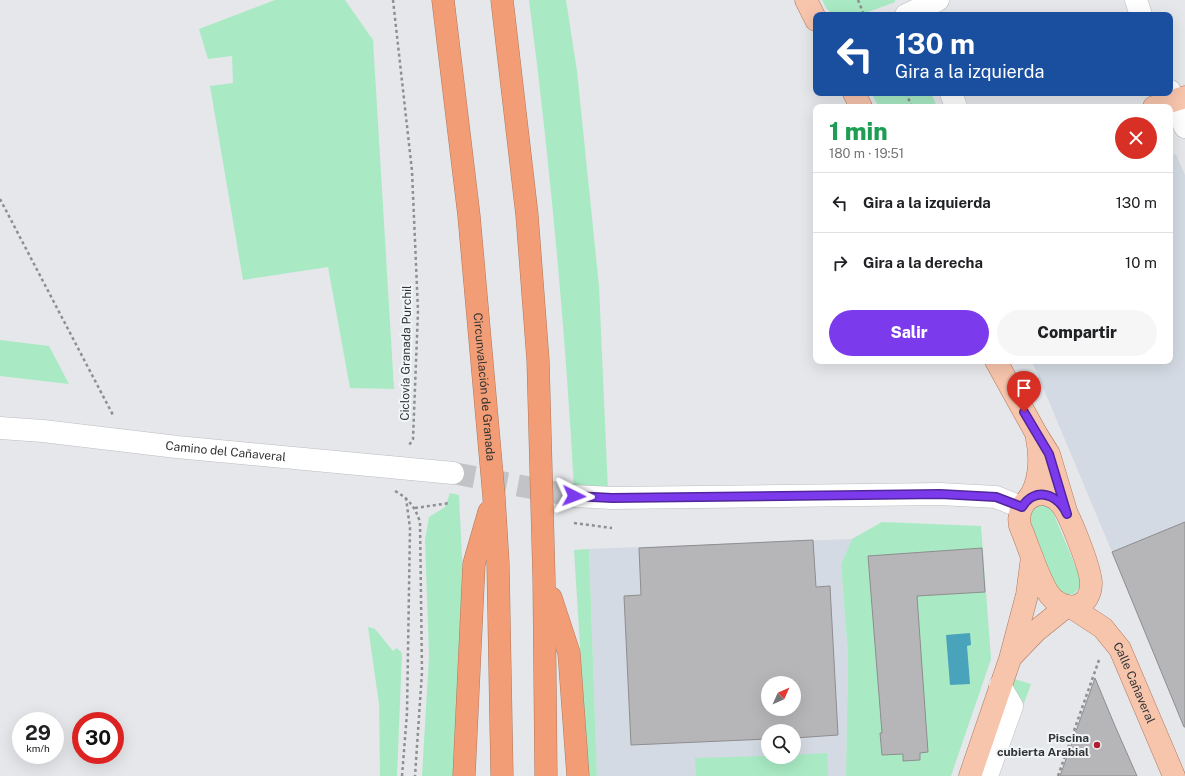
<!DOCTYPE html>
<html lang="es">
<head>
<meta charset="utf-8">
<style>
  :root { --surface:#fff; --page:#f6f6f6; --text:#202124; --muted:#757577; --line:#e0e0e0; --accent:#7c3aed }
  body { margin:0; font-family:"Public Sans",sans-serif; background:var(--page); color:var(--text); height:100vh; display:flex; flex-direction:column; font-size:15px; white-space:nowrap }
  * { box-sizing:border-box; margin:0 }
  p { font-size:13px; color:var(--muted) }
  .icon { flex:none; width:22px; height:22px; fill:none; stroke:currentColor; stroke-width:2; stroke-linecap:round; stroke-linejoin:round }
  .map { position:relative; flex:1; overflow:hidden }
  .panel { position:absolute; left:813px; top:104px; width:360px; height:260px; display:flex; flex-direction:column; background:var(--surface); border-radius:8px; box-shadow:0 4px 16px #0002 }
  .panel>* { flex:none }
  .top-card { position:absolute; left:813px; top:12px; width:360px; height:84px; border-radius:8px; box-shadow:0 4px 16px #0002; background:#1a4fa0; color:#fff; overflow:hidden }
  .needle { width:26px; rotate:45deg }
  .buttons { position:absolute; left:761px; top:676px; display:grid; gap:8px }
  .buttons a { display:grid; place-items:center; width:40px; height:40px; border-radius:50%; background:var(--surface); box-shadow:0 4px 16px #0002; font-size:20px }
  .speed { position:absolute; left:12px; top:712px; display:flex; gap:8px; font-size:20px; font-weight:700; text-align:center }
  .speed>* { display:grid; place-content:center; width:52px; height:52px; border-radius:50%; background:var(--surface); box-shadow:0 4px 16px #0002; line-height:1 }
  .speed small { font-size:10px; font-weight:400 }
  .speed .limit { border:6px solid #d22; background:#fff; color:#111 }
  .pin { position:absolute; display:grid; place-items:center; width:34px; height:34px; color:#fff; margin:-41px -17px; border-radius:50% 50% 50% 0; rotate:-45deg; box-shadow:0 0 4px #0007 }
  .pin .icon { rotate:45deg }
  .me { position:absolute; width:44px; margin:-22px; rotate:93deg; stroke-linejoin:round; filter:drop-shadow(0 0 3px #0008) }
  .turn { display:flex; align-items:center; gap:14px; height:84px; padding:0 16px; font-size:18px }
  .turn .icon { width:52px; height:52px; stroke-width:2.5 }
  .turn b { display:block; font-size:28px; line-height:34px }
  .round { display:grid; place-items:center; flex:none; width:42px; height:42px; border-radius:21px; background:var(--page) }
  .overview { display:flex; align-items:center; justify-content:space-between; height:68px; padding:0 16px }
  h1 { font-size:24px; font-weight:800; line-height:30px; color:#1e9e55 }
  .primary-button { display:flex; gap:8px; margin-top:auto; padding:8px 16px }
  .primary-button a { flex:1; height:46px; border-radius:24px; background:var(--accent); color:#fff; font-size:16px; font-weight:800; line-height:46px; text-align:center }
  .primary-button a+a { background:var(--page); color:var(--text) }
  ul { padding:0; list-style:none }
  li { display:flex; align-items:center; gap:12px; height:60px; padding:0 16px; border-top:1px solid var(--line) }
  li div { flex:1 }
  li b { display:block; font-size:15px }
  li em { font-style:normal }
  .map>svg:first-child { display:block }
  .built { fill:#d3dae3; fill-rule:evenodd }
  .green { fill:#a9eac4 }
  .water { fill:#49a3bb }
  .building { fill:#b6b5b8; stroke:#8e8d90; fill-rule:evenodd }
  .lines { fill:none; stroke-linecap:round; stroke-linejoin:round }
  .minor-tunnel { stroke:#c1c3c6; stroke-width:22; stroke-dasharray:22 11; stroke-linecap:butt }
  .minor-casing { stroke:#bbbec0; stroke-width:23 }
  .major-casing { stroke:#af785e; stroke-width:23 }
  .highway-casing { stroke:#af785e; stroke-width:23 }
  .path { stroke:#8d8f91; stroke-width:2.5; stroke-dasharray:3 3; stroke-linecap:butt }
  .minor { stroke:#fff; stroke-width:22 }
  .major { stroke:#f7c4ac; stroke-width:22 }
  .highway { stroke:#f29d75; stroke-width:22 }
  .route-casing { stroke:#51269a; stroke-width:10 }
  .route { stroke:#7c3aed; stroke-width:7 }
  .poi-dot { fill:#b01d31; stroke:#f2f5f7; stroke-width:1.5 }
  .labels { text-anchor:middle; stroke-width:4; stroke-linejoin:round; paint-order:stroke }
  .street-label { font-size:12px; fill:#323334; stroke:#f2f5f7 }
  .poi-label { font-size:12px; font-weight:bold; fill:#323334; stroke:#f2f5f7; text-anchor:end }
</style>
</head>
<body>
<div class="map">
<svg width="1185" height="776" viewBox="0 0 1185 776">
  <rect width="100%" height="100%" fill="#e5e7ea"/>
  <path class="built" d="M1176,154L1185,175V688L1112,552L1032,361H1170V156Z
    M852,539L841,564L848,655L846,776H597L589,549ZM768,683H794V709H768ZM768,731H794V757H768Z"/>
  <path class="green" d="M275,0H345L373,40L394,389L350,388L328,267L243,280L210,86L233,83L232,56L208,59L199,29Z
    M529,0H566L577,71L599,286L608,491L574,489C565,325 550,163 529,0Z
    M822,0H895V2L860,15H833L826,8Z
    M871,93H931L937,107H879Z
    M0,340L49,346L69,384L0,376Z
    M450,493L459,495L463,578L455,776H422L429,656L425,540L429,517L445,507Z
    M1040,502L1052,510L1080,577V587L1074,594L1066,595L1056,588L1029,519L1028,514Z
    M882,522L981,526L991,659L951,776H846L848,655L841,564L852,539Z
    M589,549L597,776H588L574,550Z
    M368,627L375,629L393,651L397,648L402,653L397,776H380L379,704Z
    M1011,678L1031,684L1023,706L1013,689Z
    M827,753L828,776H696L695,758L768,756V757H794V755Z"/>
  <path class="water" d="M970,633L971,645L967,646L970,684L950,685L946,635Z"/>
  <path class="building" d="M1185,522V727H1184L1112,552Z
    M813,540L816,587L830,586L838,735L794,738V731H768V739L631,745L624,596L641,595L639,548ZM768,683H794V709H768Z
    M982,548L985,592L917,596L928,752L920,753V760L903,761V754L882,755L880,733H882L868,556Z
    M1095,678L1115,726L1137,776H1060Z"/>
  <g class="lines">
    <path class="minor-tunnel" d="M453,473L574,496"/>
    <defs>
      <g id="minor">
        <path d="M1136,0L1141,15"/>
        <path d="M906,15L938,0"/>
        <path d="M1170,91L1185,127"/>
        <path d="M951,93L956,107"/>
        <path id="s1" d="M0,428L43,431L177,447L453,473"/>
        <path d="M574,496L612,498L940,494L996,497L1021,507"/>
        <path d="M987,776L1012,706L1000,686"/>
      </g>
      <g id="major">
        <path d="M806,0L816,20"/>
        <path d="M854,93L861,107"/>
        <path d="M1154,107L1185,97"/>
        <path d="M996,361L1037,435L1049,454L1066,511"/>
        <path d="M1040,494C1048,494 1056,498 1061,504C1070,515 1091,570 1091,583C1091,591 1088,600 1081,604C1069,611 1053,602 1047,591C1036,572 1029,547 1020,526C1017,511 1024,497 1040,494Z"/>
        <path d="M1028,499C1040,484 1041,458 1037,439"/>
        <path id="s2" d="M1071,607L1103,628L1120,649L1174,776"/>
        <path d="M1012,656L1036,631L1067,606"/>
        <path d="M970,776L1010,659L1027,595L1032,557"/>
      </g>
      <g id="highway">
        <path id="s3" d="M443,0L469,216L494,497L498,563L502,776"/>
        <path d="M502,0L527,215L538,360L544,579L546,776"/>
        <path d="M551,598L569,653L578,776"/>
        <path d="M464,776L474,564L489,512"/>
      </g>
    </defs>
    <use href="#minor" class="minor-casing"/>
    <use href="#major" class="major-casing"/>
    <use href="#highway" class="highway-casing"/>
    <path class="path" d="M393,0L412,171L418,311L413,439L408,447
      M858,0L864,15
      M906,93L912,107
      M0,199L114,417
      M395,491C409,499 415,507 420,522L422,672L415,776
      M415,508L450,503
      M574,523L612,528
      M402,776L407,713L410,528L406,498
      M1058,776L1099,660"/>
    <use href="#minor" class="minor"/>
    <use href="#major" class="major"/>
    <use href="#highway" class="highway"/>
  </g>
  <g class="lines">
    <defs>
      <path id="route" d="M574,496L612,498L940,494L996,497L1022,507C1035,486 1058,494 1067,514L1049,454L1024,412"/>
    </defs>
    <use href="#route" class="route-casing"/>
    <use href="#route" class="route"/>
  </g>
  <circle class="poi-dot" cx="1097" cy="745" r="4"/>
  <g class="labels">
    <g class="street-label">
      <text transform="translate(406 353) rotate(-89)" y="4">Ciclovía Granada Purchil</text>
      <text dy="4" stroke="none"><textPath href="#s3" startOffset="389">Circunvalación de Granada</textPath></text>
      <text dy="4" stroke="none"><textPath href="#s1" startOffset="227">Camino del Cañaveral</textPath></text>
      <text dy="4" stroke="none"><textPath href="#s2" startOffset="102">Calle Cañaveral</textPath></text>
    </g>
    <g class="poi-label">
      <text x="1089" y="742">Piscina<tspan x="1089" dy="14">cubierta Arabial</tspan></text>
    </g>
  </g>
</svg>
<div class="buttons">
<a><svg class="needle" viewBox="-14 -14 28 28"><path d="M0-13l5 13h-10z" fill="#e53935"/><path d="M0 13l5-13h-10z" fill="#757577"/></svg></a>
<a><svg class="icon" aria-label="search" viewBox="0 0 24 24"><circle cx="10" cy="10" r="6"/><path d="M15 15l6 6"/></svg></a>
</div>
<div class="speed"><div>29<small>km/h</small></div><div class="limit">30</div></div>
<div class="pin" style="left:1024px;top:412px;background:#d93025"><svg class="icon" aria-label="arrive" viewBox="0 0 24 24"><path d="M6 21V4h12l-3 4 3 4H6"/></svg></div>
<svg class="me" style="left:574px;top:496px" viewBox="-20 -20 40 40"><path d="M0-17L14 15 0 8-14 15z" fill="#7c3aed" stroke="#fff" stroke-width="4"/></svg>
<div class="top-card">
<div class="turn"><svg class="icon" aria-label="left" viewBox="0 0 24 24"><path d="M17 20v-9H6M10 6l-5 5 5 5"/></svg><div><b>130 m</b>Gira a la izquierda</div></div>
</div>
<section class="panel">
<div class="overview"><div><h1>1 min</h1><p>180 m · 19:51</p></div><a class="round" style="background:#d93025;color:#fff"><svg class="icon" aria-label="close" viewBox="0 0 24 24"><path d="M6 6l12 12M18 6L6 18"/></svg></a></div>
<ul>
<li><svg class="icon" aria-label="left" viewBox="0 0 24 24"><path d="M17 20v-9H6M10 6l-5 5 5 5"/></svg><div><b>Gira a la izquierda</b></div><em>130 m</em></li>
<li><svg class="icon" aria-label="right" viewBox="0 0 24 24"><path d="M7 20v-9h11M14 6l5 5-5 5"/></svg><div><b>Gira a la derecha</b></div><em>10 m</em></li>
</ul>
<div class="primary-button"><a>Salir</a><a>Compartir</a></div>
</section>
</div>
</body>
</html>
